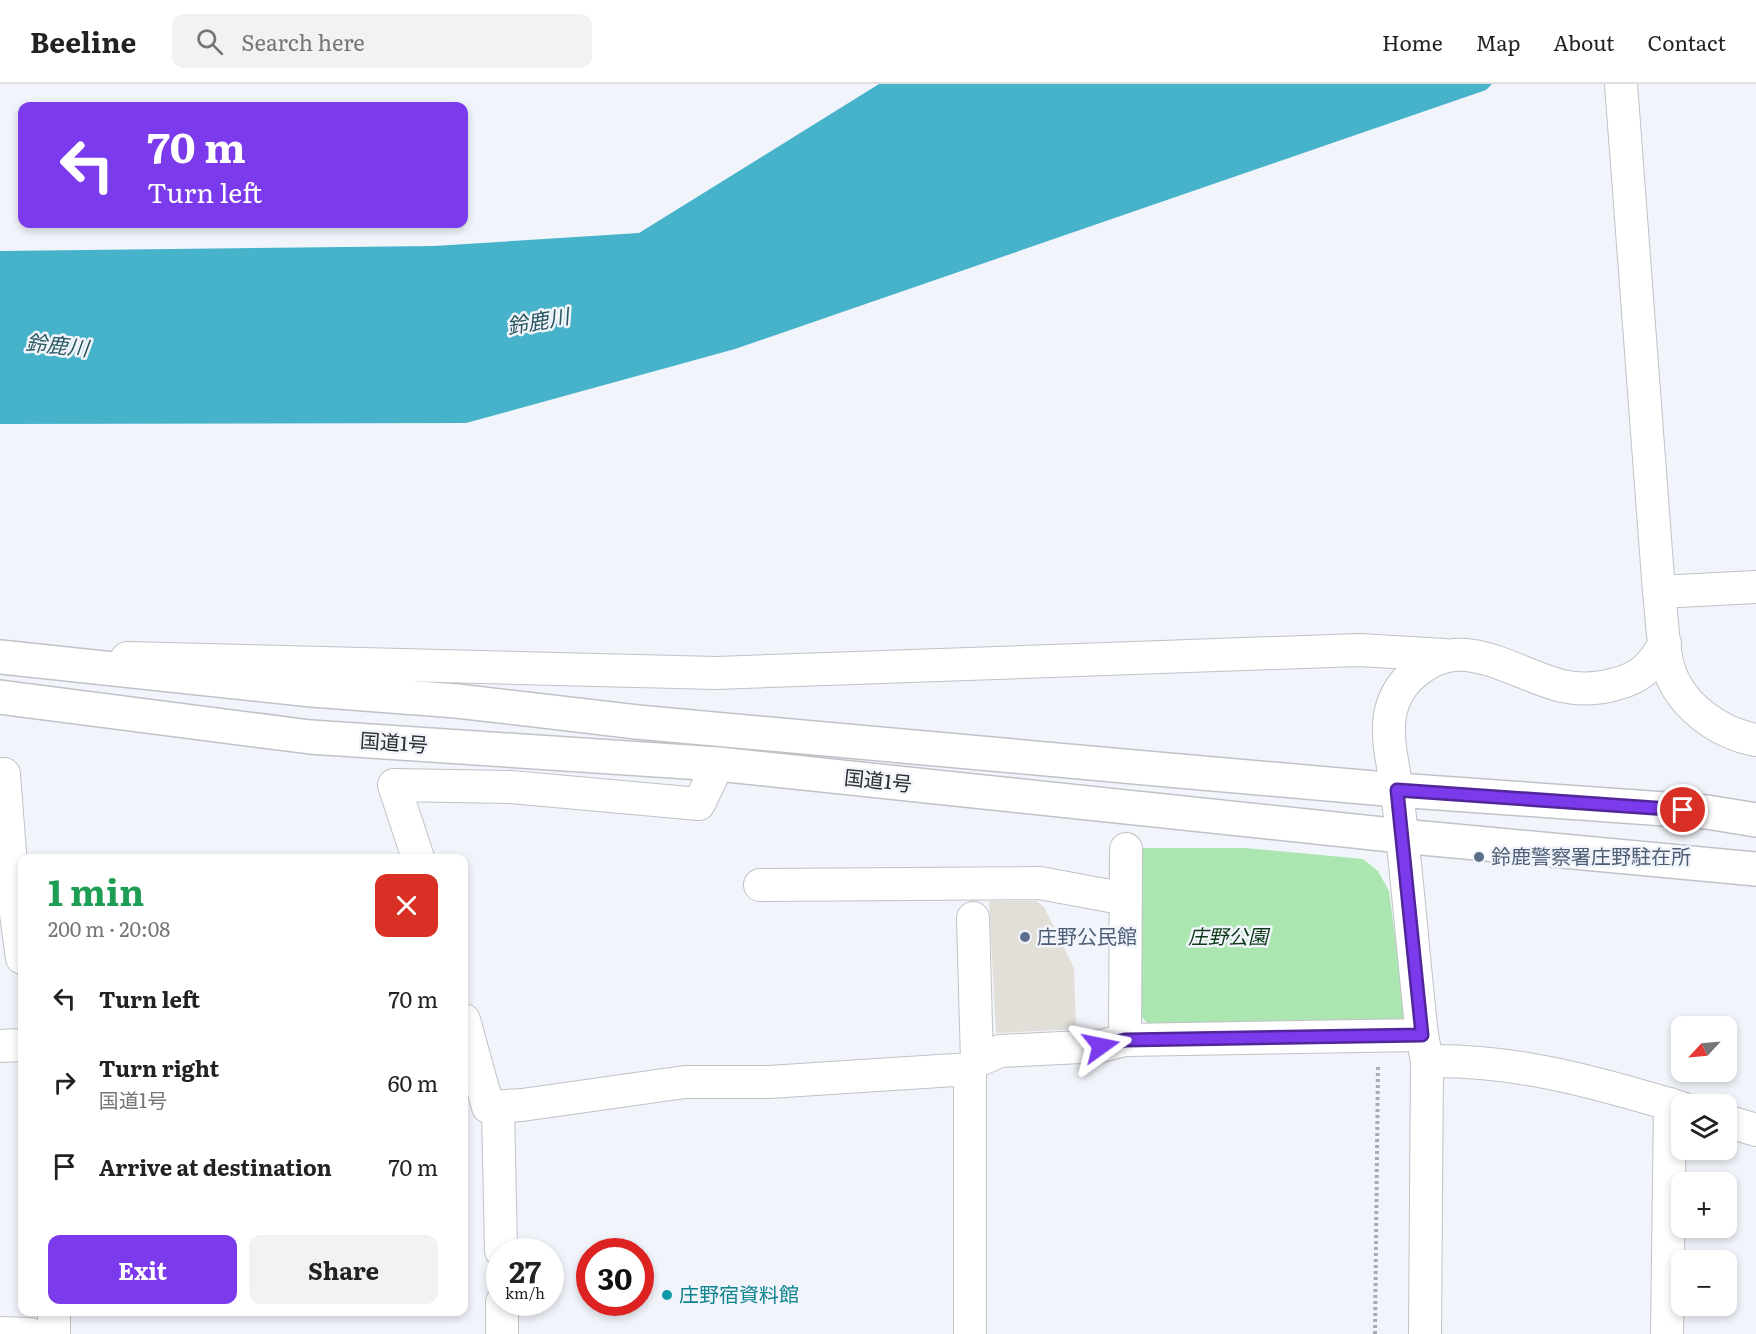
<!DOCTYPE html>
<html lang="en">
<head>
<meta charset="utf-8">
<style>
  :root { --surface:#fff; --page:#f2f2f2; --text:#222; --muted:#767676; --line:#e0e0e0; --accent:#7c3aed }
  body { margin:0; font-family:Literata,"Noto Sans JP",serif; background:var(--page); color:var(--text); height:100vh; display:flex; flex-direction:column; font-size:22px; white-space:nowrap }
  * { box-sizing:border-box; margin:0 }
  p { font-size:20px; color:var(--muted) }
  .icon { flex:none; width:33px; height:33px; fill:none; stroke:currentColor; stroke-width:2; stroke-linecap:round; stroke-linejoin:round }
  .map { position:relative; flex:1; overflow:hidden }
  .side { position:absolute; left:18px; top:770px; width:450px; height:462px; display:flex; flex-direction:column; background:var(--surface); border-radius:12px; box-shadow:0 3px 9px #0003 }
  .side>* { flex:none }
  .top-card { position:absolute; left:18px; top:18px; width:450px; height:126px; border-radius:12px; box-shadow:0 3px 9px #0003; background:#7c3aed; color:#fff; overflow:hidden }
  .needle { width:39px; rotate:244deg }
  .fabs { position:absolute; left:1671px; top:932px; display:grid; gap:12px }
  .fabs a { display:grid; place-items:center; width:66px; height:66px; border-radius:12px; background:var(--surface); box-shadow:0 3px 9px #0003; font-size:30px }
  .speed { position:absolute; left:486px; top:1154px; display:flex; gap:12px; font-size:30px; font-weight:700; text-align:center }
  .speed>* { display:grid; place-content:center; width:78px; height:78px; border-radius:50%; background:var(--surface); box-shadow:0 3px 9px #0003; line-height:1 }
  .speed small { font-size:15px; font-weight:400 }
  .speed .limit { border:9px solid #d22; background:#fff; color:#111 }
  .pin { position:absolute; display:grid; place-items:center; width:51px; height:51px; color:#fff; margin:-26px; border:3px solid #fff; border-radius:50%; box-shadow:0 2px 6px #0007 }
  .me { position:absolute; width:66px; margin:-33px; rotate:78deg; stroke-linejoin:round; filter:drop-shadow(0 0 4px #0008) }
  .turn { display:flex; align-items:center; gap:21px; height:126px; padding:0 30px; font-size:27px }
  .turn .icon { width:78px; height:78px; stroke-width:2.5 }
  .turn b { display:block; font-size:42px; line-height:51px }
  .round { display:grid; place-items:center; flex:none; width:63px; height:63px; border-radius:12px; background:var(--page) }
  .summary { display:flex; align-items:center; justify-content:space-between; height:102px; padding:0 30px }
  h1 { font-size:36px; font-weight:700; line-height:45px; color:#1e9e55 }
  .button { display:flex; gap:12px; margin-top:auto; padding:12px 30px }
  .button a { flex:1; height:69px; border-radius:12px; background:var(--accent); color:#fff; font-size:24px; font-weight:700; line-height:69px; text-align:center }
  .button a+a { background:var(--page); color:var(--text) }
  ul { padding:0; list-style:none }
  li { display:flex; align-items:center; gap:18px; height:84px; padding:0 30px }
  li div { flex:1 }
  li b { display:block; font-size:22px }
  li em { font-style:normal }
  header { display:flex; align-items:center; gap:36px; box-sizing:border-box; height:84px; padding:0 30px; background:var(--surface); border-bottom:2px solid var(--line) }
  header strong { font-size:28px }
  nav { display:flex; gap:33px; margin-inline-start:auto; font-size:21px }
  .search { width:420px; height:54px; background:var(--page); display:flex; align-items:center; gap:15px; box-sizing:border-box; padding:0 21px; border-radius:12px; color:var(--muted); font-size:22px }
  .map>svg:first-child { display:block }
  .green { fill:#abe6b0 }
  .water { fill:#46b3ca }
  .building { fill:#e2ded8 }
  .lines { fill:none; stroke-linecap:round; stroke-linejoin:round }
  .minor-casing { stroke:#c0c2c8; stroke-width:34 }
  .highway-casing { stroke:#c0c2c8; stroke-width:36 }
  .path { stroke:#a9abb0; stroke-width:4; stroke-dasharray:3 3; stroke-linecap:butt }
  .minor { stroke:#fff; stroke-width:32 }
  .highway { stroke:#fff; stroke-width:33 }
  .route-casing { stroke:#51269a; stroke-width:15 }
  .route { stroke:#7c3aed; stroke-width:10 }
  .service-dot { fill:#5c6f8a; stroke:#f1f4fa; stroke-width:2 }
  .culture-dot { fill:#0f9aa8; stroke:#f1f4fa; stroke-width:2 }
  .labels { text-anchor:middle; stroke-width:5; stroke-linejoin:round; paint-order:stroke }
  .street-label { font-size:20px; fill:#2d2e31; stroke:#f1f4fa }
  .service-label { font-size:20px; fill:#4e5e75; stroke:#f1f4fa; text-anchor:start }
  .park-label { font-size:20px; font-style:italic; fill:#0c3a16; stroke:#f1f4fa }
  .culture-label { font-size:20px; fill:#0d838f; stroke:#f1f4fa; text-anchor:start }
  .water-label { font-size:21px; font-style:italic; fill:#285761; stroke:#f1f4fa }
</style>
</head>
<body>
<header>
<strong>Beeline</strong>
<div class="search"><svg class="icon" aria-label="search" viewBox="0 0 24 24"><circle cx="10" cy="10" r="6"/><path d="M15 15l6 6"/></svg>Search here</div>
<nav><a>Home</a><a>Map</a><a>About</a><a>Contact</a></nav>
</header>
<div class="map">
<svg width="1756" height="1250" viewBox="0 0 1756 1250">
  <rect width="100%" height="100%" fill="#f1f4fa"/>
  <path class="green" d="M1139,764H1245L1363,775L1378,787L1389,807L1405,927L1403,936L1153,945L1137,928Z"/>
  <path class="water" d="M879,0H1492L1486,6L735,265L466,339L0,340V167L434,162L639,149Z"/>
  <path class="building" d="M989,817H1036L1044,823L1074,884L1076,945L996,949Z"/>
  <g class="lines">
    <defs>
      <path id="minor" d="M1621,0L1659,508C1662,531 1662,558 1668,582C1679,621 1718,649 1756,656
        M1659,508L1756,503
        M127,574L716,589L1359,566L1444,571
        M0,690H4L13,808L22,874
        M418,774L394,701L511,703L699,720L718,680
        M760,801L1040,799L1126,815
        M973,834L977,977
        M464,936L488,1023L522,1021L685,998H769L970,985
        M1125,956L1126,765
        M0,962L22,961
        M1427,977C1515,975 1599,999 1682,1024
        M498,1023L501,1167
        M1726,1037L1756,1046
        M502,1218V1250
        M0,1249L30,1250
        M54,1250V1227
        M970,1250V985L977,977L1000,967L1101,962L1125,956L1422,951
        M1425,1250L1427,977L1422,951C1413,870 1407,788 1397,708C1394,682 1386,658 1390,631C1394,610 1404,596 1421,584C1466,550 1516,591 1562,602C1580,606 1598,605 1616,600C1641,594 1653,581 1665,559
        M1667,1250L1670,1020"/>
      <path id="highway" d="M0,573L312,606L457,617L637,638L1157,685L1397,706L1707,728L1756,736
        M0,613L310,653L718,680L1401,752L1756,785"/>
    </defs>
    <use href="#minor" class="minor-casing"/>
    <use href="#highway" class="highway-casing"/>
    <path class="path" d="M1375,1250L1378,981"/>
    <use href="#minor" class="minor"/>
    <use href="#highway" class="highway"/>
  </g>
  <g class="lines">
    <defs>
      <path id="route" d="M1101,962L1125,956L1422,951L1397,706L1683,726"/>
    </defs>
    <use href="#route" class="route-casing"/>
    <use href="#route" class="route"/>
  </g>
  <g class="service-dot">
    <circle cx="1479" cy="773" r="6"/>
    <circle cx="1025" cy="853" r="6"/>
  </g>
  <circle class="culture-dot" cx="667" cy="1211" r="6"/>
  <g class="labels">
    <g class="street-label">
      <text transform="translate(394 659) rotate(4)" y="7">国道1号</text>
      <text transform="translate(878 697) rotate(6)" y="7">国道1号</text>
    </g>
    <g class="service-label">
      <text x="1491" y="780">鈴鹿警察署庄野駐在所</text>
      <text x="1037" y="860">庄野公民館</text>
    </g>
    <g class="park-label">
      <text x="1228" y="860">庄野公園</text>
    </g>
    <g class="culture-label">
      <text x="679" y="1218">庄野宿資料館</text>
    </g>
    <g class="water-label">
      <text transform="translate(538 238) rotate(-10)" y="7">鈴鹿川</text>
      <text transform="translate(57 262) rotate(6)" y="7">鈴鹿川</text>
    </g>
  </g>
</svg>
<div class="fabs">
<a><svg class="needle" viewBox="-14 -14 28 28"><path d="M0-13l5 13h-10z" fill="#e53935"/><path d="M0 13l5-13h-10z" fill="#767676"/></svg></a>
<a><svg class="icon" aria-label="layers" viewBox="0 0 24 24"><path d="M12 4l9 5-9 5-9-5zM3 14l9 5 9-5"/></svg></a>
<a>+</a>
<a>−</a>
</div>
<div class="speed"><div>27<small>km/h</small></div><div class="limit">30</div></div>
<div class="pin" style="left:1683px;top:726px;background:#d93025"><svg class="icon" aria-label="arrive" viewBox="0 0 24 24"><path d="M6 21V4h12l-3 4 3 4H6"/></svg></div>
<svg class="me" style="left:1101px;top:962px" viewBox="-20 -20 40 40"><path d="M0-17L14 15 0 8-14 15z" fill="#7c3aed" stroke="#fff" stroke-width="4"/></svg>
<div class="top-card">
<div class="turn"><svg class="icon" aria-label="left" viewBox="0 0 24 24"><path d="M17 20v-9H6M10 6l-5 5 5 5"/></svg><div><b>70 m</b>Turn left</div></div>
</div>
<section class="side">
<div class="summary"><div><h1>1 min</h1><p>200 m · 20:08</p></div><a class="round" style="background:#d93025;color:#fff"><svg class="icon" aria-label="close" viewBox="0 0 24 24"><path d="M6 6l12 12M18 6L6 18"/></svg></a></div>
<ul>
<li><svg class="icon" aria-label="left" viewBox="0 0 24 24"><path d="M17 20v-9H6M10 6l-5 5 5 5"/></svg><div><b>Turn left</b></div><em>70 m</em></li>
<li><svg class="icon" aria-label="right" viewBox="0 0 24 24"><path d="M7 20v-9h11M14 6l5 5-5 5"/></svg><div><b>Turn right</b><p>国道1号</p></div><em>60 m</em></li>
<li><svg class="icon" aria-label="arrive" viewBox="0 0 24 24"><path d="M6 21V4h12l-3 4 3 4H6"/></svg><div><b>Arrive at destination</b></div><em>70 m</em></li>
</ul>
<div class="button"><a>Exit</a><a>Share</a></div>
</section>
</div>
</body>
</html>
